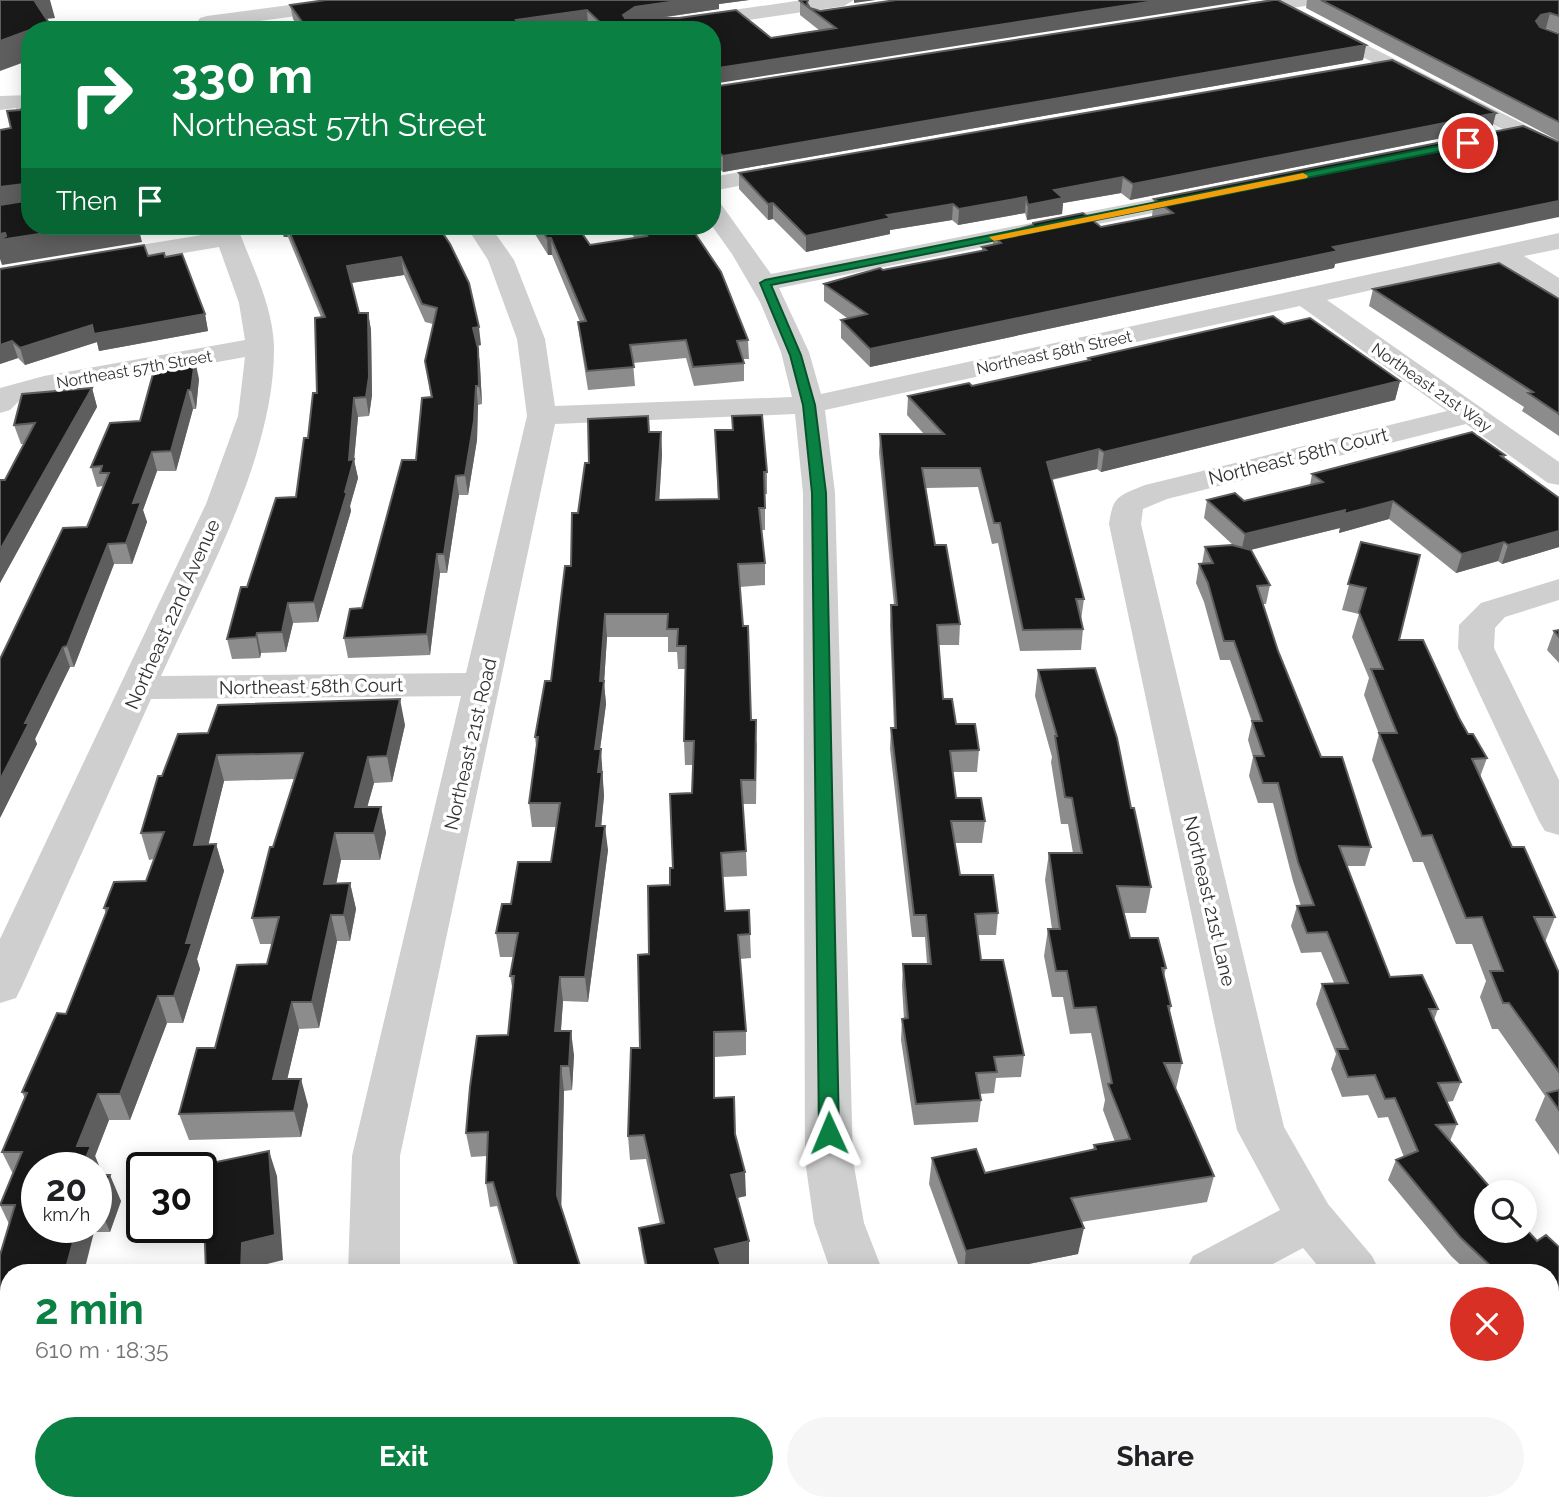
<!DOCTYPE html>
<html lang="en">
<head>
<meta charset="utf-8">
<style>
  :root { --surface:#fff; --page:#f6f6f6; --text:#202124; --muted:#757577; --accent:#0b8043 }
  body { margin:0; font-family:Raleway,sans-serif; background:var(--page); color:var(--text); height:100vh; display:flex; flex-direction:column; font-size:26px; white-space:nowrap }
  * { box-sizing:border-box; margin:0 }
  p { font-size:23px; color:var(--muted) }
  .icon { flex:none; width:38px; height:38px; fill:none; stroke:currentColor; stroke-width:2; stroke-linecap:round; stroke-linejoin:round }
  .map { position:relative; flex:1; overflow:hidden }
  .side { position:absolute; left:0px; top:1264px; width:1559px; height:247px; display:flex; flex-direction:column; background:var(--surface); border-radius:28px 28px 0 0; box-shadow:0 4px 18px #0003 }
  .side>* { flex:none }
  .top-card { position:absolute; left:21px; top:21px; width:700px; height:214px; border-radius:28px; box-shadow:0 4px 18px #0003; background:#0b8043; color:#fff; overflow:hidden }
  .fabs { position:absolute; left:1474px; top:1180px; display:grid; gap:14px }
  .fabs a { display:grid; place-items:center; width:63px; height:63px; border-radius:50%; background:var(--surface); box-shadow:0 4px 18px #0003; font-size:35px }
  .speed { position:absolute; left:21px; top:1152px; display:flex; gap:14px; font-size:35px; font-weight:700; text-align:center }
  .speed>* { display:grid; place-content:center; width:91px; height:91px; border-radius:50%; background:var(--surface); box-shadow:0 4px 18px #0003; line-height:1 }
  .speed small { font-size:18px; font-weight:400 }
  .speed .limit { border:4px solid #111; border-radius:10px; background:#fff; color:#111 }
  .pin { position:absolute; display:grid; place-items:center; width:60px; height:60px; color:#fff; margin:-30px; border:4px solid #fff; border-radius:50%; box-shadow:0 2px 7px #0007 }
  .me { position:absolute; width:77px; margin:-38px; rotate:359deg; stroke-linejoin:round; filter:drop-shadow(0 0 5px #0008) }
  .turn { display:flex; align-items:center; gap:24px; height:147px; padding:0 35px; font-size:32px }
  .turn .icon { width:91px; height:91px; stroke-width:2.5 }
  .turn b { display:block; font-size:49px; line-height:60px }
  .then { display:flex; align-items:center; height:66px; padding:0 35px; background:#0003; gap:14px; font-size:26px }
  .round { display:grid; place-items:center; flex:none; width:74px; height:74px; border-radius:37px; background:var(--page) }
  .head { display:flex; align-items:center; justify-content:space-between; height:119px; padding:0 35px }
  h1 { font-size:42px; font-weight:700; line-height:52px; color:var(--accent) }
  .cta { display:flex; gap:14px; margin-top:auto; padding:14px 35px }
  .cta a { flex:1; height:80px; border-radius:42px; background:var(--accent); color:#fff; font-size:28px; font-weight:700; line-height:80px; text-align:center }
  .cta a+a { background:var(--page); color:var(--text) }
  .map>svg:first-child { display:block }
  .lines { fill:none; stroke-linecap:round; stroke-linejoin:round }
  .minor { fill:#cfcfcf; fill-rule:evenodd }
  .wall { fill:#8c8c8c; fill-rule:evenodd }
  .shaded-wall { fill:#5e5e5e }
  .building { fill:#191919; stroke:#5e5e5e; stroke-width:2 }
  .route { fill:#0b8043; stroke:#07532c; stroke-width:2 }
  .slow { fill:#f59e0b }
  .labels { text-anchor:middle; stroke-width:7; stroke-linejoin:round; paint-order:stroke }
  .far-street-label { font-size:16px; fill:#323232; stroke:#fff }
  .street-label { font-size:19px; fill:#323232; stroke:#fff }
</style>
</head>
<body>
<div class="map">
<svg width="1559" height="1510" viewBox="0 0 1559 1510">
  <rect width="100%" height="100%" fill="#fff"/>
  <g class="lines">
    <path class="minor" d="M327,0H381L371,6L207,28L200,26L197,22L200,18L207,16Z
      M803,0H854L844,6L679,30H626L636,24Z
      M1267,0H1315L1305,6L1234,17L1224,11L1227,7Z
      M1319,21L1559,142V158L1312,31L1309,27L1312,23Z
      M30,95V125L19,124L16,119V108L0,110V96Z
      M790,163L798,165L802,170L798,175L712,191V177Z
      M1204,189L1213,191L1216,196L1213,201L779,288L809,352L821,394L1559,233V249L1524,256L1559,278V297L1550,295L1497,262L1327,300L1559,462V485L1548,483L1466,424L1167,499L1143,509L1141,524L1284,1127L1328,1204L1372,1256L1380,1272H1323L1303,1248L1258,1272H1185L1193,1256L1280,1210L1237,1130L1109,524C1113,495 1119,496 1145,485L1447,411L1300,306L825,410L835,493L853,1160L864,1223L883,1272H831L814,1223L805,1160L803,493L795,414L555,424L400,1156V1272H348L352,1156L461,696L151,699L22,986L16,998L0,1003V939L206,504L238,416L245,357L48,393L19,401L10,410L0,413V388L44,376L245,340L239,303L219,247L0,284V268L214,233L212,226H237C251,264 273,305 274,347C275,455 205,579 161,676L466,673L527,416L517,339L488,260L466,226H490L514,260L545,339L555,406L792,397L781,352L760,302L732,254L712,226V202L721,204L771,274Z
      M1559,579V600L1505,617L1495,628L1494,648L1559,780V835L1545,831L1539,821L1458,648L1459,625L1481,603Z
      M1550,1442L1559,1445V1504L1550,1501Z
      M371,1502H428L430,1510H372Z
      M644,1502H722L718,1510H640Z"/>
  </g>
  <path class="wall" d="M326,0H749L719,4V9L660,18L771,38L819,30L800,15V1L808,0V5L810,8L820,11L896,0L712,84V30H594L588,25L552,30H300L293,19L290,5Z
    M1307,0H1559V33L1546,28H1544L1559,34V141L1306,8Z
    M1366,45L1363,60L723,172L712,162V87Z
    M1496,113L1492,128L1130,200L1121,193L1063,203L1062,214L1027,220L1025,213L958,225L952,220L890,230V234L806,252L773,219L768,220L739,189V173Z
    M1154,199L1335,264L1334,268L870,367L841,338V320L847,318L824,301V284L883,270L982,251V247L993,245V236L1033,226V223L1101,227L1153,217L1152,216Z
    M278,226H325L326,228L438,226L481,345L478,346L480,366L482,404L478,405L477,440L468,495H459L447,573H440L430,655L348,658L344,638L362,608L416,460L431,397L425,361L433,324L425,322L404,275L352,283L359,313H368L371,330L372,395L369,416L358,417L354,460L358,478L350,506L351,511L318,622L293,623L286,652L261,653L260,658L232,659L227,639L247,587L296,497L317,393L321,317L288,237H284Z
    M530,226H577L590,245L635,238L625,226H690L748,340L749,359H743L744,363V381L694,386L686,358L633,363L635,386L588,390L580,340L578,322H580L552,255H548Z
    M148,256L165,257L205,314L208,331L99,351L97,342L25,365L18,358L0,364V269Z
    M1373,289L1559,299V436L1522,411L1524,407L1369,306Z
    M1284,324L1400,381L1395,400L1101,472L1097,469L1052,480L1084,599L1081,620L1083,629L1081,650L1020,651L998,543L992,544L978,487L926,488L935,545L960,624L959,645H939L943,699L956,724L979,750L977,772H952L956,798L985,821L982,843H955L960,875L998,913L996,935H978L981,960L1024,1055L1021,1077L996,1078L994,1093L980,1094L981,1100L978,1122L914,1125L901,1040L902,1019H904L902,986L903,964H927L925,937H912L890,749L891,728H894L890,626L891,605H894L879,453L880,434H924L907,415L908,396L972,386L1087,361L1088,358Z
    M199,379L196,409H193L176,471H157L143,510L147,522L132,564H114L74,667H70L35,739L37,744L0,818L87,527L103,486L97,487L91,467L140,421Z
    M92,388L97,407L0,583V480H5L24,444H21L14,425Z
    M732,416L767,472V494H765V530H762L765,563V585L740,587L751,720L757,744L756,804H743L746,851L747,876L723,877L725,911L750,934L751,958L740,959L746,1031V1055L715,1057V1098L735,1136L746,1196L737,1198L749,1265L723,1271V1272H646L642,1252L639,1228L660,1224L646,1159L630,1160L628,1136L640,1048L649,954L670,885L673,868L692,793L694,765H685L684,741L685,669H678L677,652H668V637H607L604,683L606,704L600,749L604,796L601,826L608,850L588,1002L563,1001L561,1031L574,1055L572,1090L564,1091L561,1206L582,1272L514,1266L497,1206L490,1207L486,1183L487,1156L471,1157L466,1133L508,1035L513,992L510,976L514,957H500L496,933L511,904L551,862L556,827H532L529,803L536,746L535,737L551,681L571,566L578,513L589,463L649,432H661L662,454L659,500L718,499L715,430H733Z
    M1505,455L1504,459L1559,498V547L1502,564L1498,561L1456,573L1389,519L1339,533L1340,528L1251,550L1270,585L1266,604H1263L1278,651L1321,757L1371,847L1365,866H1347L1390,977L1438,1009L1434,1020L1461,1082L1453,1101L1447,1102L1457,1124L1450,1141L1537,1241L1559,1247V1341L1550,1333V1272H1468L1451,1256L1388,1180L1396,1160L1404,1157L1388,1117L1378,1118L1368,1095L1342,1097L1331,1069L1336,1054L1316,1004L1322,984L1334,983L1321,952L1301,953L1291,926L1297,906H1301L1293,881L1273,803H1258L1249,776L1253,757L1248,740L1252,722L1230,660H1220L1204,602L1196,583L1199,564H1202L1205,547L1234,546L1204,518L1207,500L1244,501L1310,485L1312,474Z
    M1361,542L1399,640L1459,718L1468,734L1487,758L1480,777L1512,847L1555,917L1545,942L1559,973V1155L1535,1120L1545,1096L1498,1029H1492L1480,997L1486,981L1472,944H1456L1423,862H1413L1372,760L1379,734L1364,695L1369,678L1352,637L1359,614L1342,610Z
    M1559,630V663L1547,650L1554,631Z
    M1038,670L1131,808L1151,887L1146,913H1124L1130,938L1166,968L1164,976L1171,1006L1170,1011L1182,1063L1176,1089L1214,1176L1207,1202L1081,1222L1078,1254L988,1272H961L929,1184L932,1158L985,1173L1093,1150L1094,1145L1115,1142L1103,1110L1105,1100L1091,1033L1070,1034L1063,997H1052L1044,956L1048,929H1052L1045,880L1049,853H1073L1068,824H1061L1051,762L1052,757L1035,696Z
    M405,725L392,782L374,783L367,807H381L386,833L380,860H341L336,883H350L356,909L350,941H337L319,1028L299,1029L287,1079L308,1105L301,1137L189,1140L179,1114L215,1048L267,964L272,944H260L252,918L273,847L294,779L224,781L208,844H216L224,871L197,959L200,969L183,1023H167L130,1120H109L95,1156L102,1173L101,1175L121,1201L110,1232H94L9,1272V1454L0,1455V1255L9,1224L0,1205L13,1174L2,1152L25,1099L22,1092L66,1014L106,914L104,908L146,881L154,859L149,860L141,833L162,776L208,733ZM96,1167V1227H37Z
    M1129,1502H1239L1223,1509L1224,1510H1134Z"/>
  <path class="shaded-wall" d="M31,0H50L55,18L37,20Z
    M684,0H749L719,4V9L636,21L623,30V15L635,7Z
    M854,0H876L854,3Z
    M1161,0H1251L712,84V69Z
    M587,10L588,25L552,30H517L516,20Z
    M1550,13L1546,28L1537,29L1536,21L1541,15Z
    M49,23L51,30H31Z
    M30,30V60L0,71V41Z
    M1366,45L1363,60L723,172V156Z
    M1496,113L1492,128L1130,200L1133,184Z
    M1123,177L1121,193L1063,203L1062,214L1027,220L1028,205L1054,190Z
    M25,184L30,200L0,210V187Z
    M1026,197L1025,213L958,225L959,209Z
    M1559,201V217L1335,264L1334,268L870,367V349L1333,247Z
    M773,203V219L768,220V204Z
    M953,204L952,220L890,230V234L806,252V236L887,215Z
    M91,226H138L142,242L2,265L0,259V234Z
    M282,226H285L288,237H284Z
    M547,238H551L552,255H548Z
    M401,257L404,275L350,283L347,266Z
    M368,313L371,330L372,395L369,416L366,397Z
    M205,314L208,331L99,351L97,342L25,365L20,348L92,325Z
    M479,327L481,345L475,346L473,328Z
    M12,341L18,358L0,364V345Z
    M478,348L480,366L482,404L479,386Z
    M195,360L199,379L196,409L191,390Z
    M1400,381L1395,400L1101,472L1104,452Z
    M476,386L478,405L477,440L468,495L465,475Z
    M92,388L97,407L0,583V550Z
    M188,390L193,409L176,471L171,451Z
    M354,398L358,417L354,460L358,478L350,506L351,511L318,622L314,602L345,492L349,460Z
    M661,432L662,454L658,522L656,500Z
    M1099,449L1097,469L1044,481L1047,462Z
    M152,452L157,471L143,510L147,522L132,564L126,543L133,503Z
    M456,476L459,495L447,573L444,554Z
    M1393,501L1389,519L1339,533L1340,528L1241,552L1245,534L1345,510Z
    M1559,531V547L1502,564L1508,545Z
    M1504,542L1498,561L1456,573L1462,554Z
    M108,544L114,564L74,667L67,646Z
    M437,554L440,573L430,655L427,634Z
    M288,603L293,623L286,652L282,632Z
    M605,614L607,637L604,683L606,704L597,772L595,749Z
    M257,633L261,653L260,658L256,637Z
    M63,647L70,667L35,739L37,744L0,818V780L25,723Z
    M400,699L405,725L392,782L387,756Z
    M601,749L604,796L599,850L596,826L598,772Z
    M217,755L224,781L202,871L194,845Z
    M368,757L374,783L360,833L355,807Z
    M381,807L386,833L380,860L374,833Z
    M605,826L608,850L588,1002L585,977Z
    M335,833L341,860L331,910L324,884Z
    M216,844L224,871L197,959L200,969L183,1023L174,996L186,943Z
    M350,883L356,909L350,941L344,915Z
    M331,915L337,941L319,1028L312,1002Z
    M560,977L563,1001L559,1055L555,1031Z
    M158,996L167,1023L130,1120L120,1094Z
    M292,1002L299,1029L281,1106L273,1079Z
    M571,1031L574,1055L572,1090L569,1066Z
    M561,1066L564,1091L561,1219L557,1195Z
    M301,1079L308,1105L301,1137L294,1111Z
    M98,1094L109,1120L95,1156L102,1173L96,1187V1167H82L77,1146Z
    M269,1151L277,1176L283,1260L251,1268V1272H241L242,1243Z
    M745,1172L746,1196L732,1199L731,1175Z
    M110,1175L121,1201L110,1232L99,1206Z
    M77,1227H92L94,1232L84,1272H65Z
    M1084,1228L1078,1254L988,1272H964L966,1251Z
    M749,1241V1265L716,1272L715,1249Z
    M9,1407V1436L4,1428Z
    M38,1502H43L48,1510H38Z
    M312,1502H316L318,1510H313Z
    M1209,1502H1239L1221,1510Z"/>
  <path class="building" d="M0,0H34L49,23L0,41Z
    M326,0H684L635,7L623,15L625,18H679L736,10L771,38L836,28L800,1L804,0H808L807,3L810,8L820,11L896,0H1161L712,69V30H608L587,10L516,20L525,30H308L290,5Z
    M1273,0H1278L1366,45L723,156L712,146V87Z
    M1321,0H1559V16L1550,13L1541,15L1536,21L1540,27L1559,34V122Z
    M1392,60L1496,113L1133,184L1123,177L1054,190L1063,198L1028,205L1026,197L959,209L953,204L887,215L891,218L806,236L773,203L768,204L739,173Z
    M30,93V226H91L0,240V239L6,236L5,233L0,234V205L25,201V184L0,187V130L11,128L7,111L20,110L26,105V99Z
    M1523,126L1559,142V201L1333,247L1338,251L870,349L841,320L867,314L824,284L880,268L883,270L986,250L982,247L1001,243L993,236L1033,225V223L1083,213L1101,227L1173,213L1154,199Z
    M287,226H325L326,228L343,226H438L450,244L469,283L479,327L473,328L478,348L479,386H476L474,421L465,475L456,476L444,554H437L427,634L344,638L350,609L362,608L402,460H416L422,398L432,397L425,361L437,308L422,304L401,257L347,266L359,313H368L369,377L366,397L354,398L349,460L354,459L345,492H347L314,602L288,603L282,632L257,633L256,637L227,639L241,587H247L276,498L296,497L304,438H308L313,393H317L315,318L325,317Z
    M539,226H577L590,245L647,236L638,226H690L721,272L748,340L737,341L744,363L693,367L686,340L630,345L634,367L587,371L578,322L586,321L551,238H547Z
    M144,245L148,256L164,253L165,257L182,254L205,314L94,334L92,325L20,348L12,341L0,345V269Z
    M1499,263L1559,299V414L1528,393L1533,392L1373,289Z
    M1273,316L1284,324L1310,318L1400,381L1104,452L1099,449L1047,462L1084,599H1076L1083,629L1023,630L1000,523H994L980,468H922L935,545H946L960,624L937,625L943,699H952L956,724H975L979,750L950,751L956,798H981L985,821H951L960,875H993L998,913L975,914L981,960H1003L1024,1055L994,1057L997,1072L976,1073L981,1100L916,1104L902,1019L908,1018L903,964H931L926,915H914L891,728H896L891,605H897L880,434H944L908,396L969,383L972,386L1090,360L1088,358Z
    M195,360L191,390H188L171,451L152,452L133,503L141,502L126,543L108,544L67,646L63,647L25,723H29L0,780V659L63,528L87,527L109,473H100L102,466L91,467L110,423L140,421L156,363Z
    M92,388L0,550V480H5L35,423L14,425L22,394Z
    M762,415L767,472H764L765,508H759L765,563L738,564L743,626H748L751,720H756L755,780H741L746,851L721,853L725,911L749,910L750,934L738,935L746,1031L714,1032V1098L734,1097L735,1134L745,1172L731,1175L749,1241L715,1249L723,1272H649L647,1267L639,1228L664,1223L644,1135L628,1136L631,1048H640L638,955L649,954L648,886L670,885V868H673L670,794L692,793L694,741H684L686,646H677L678,629H667L668,614H605L600,681H604L595,749H601L598,772H602L596,826H605L585,977H560L555,1031H571L569,1066H561L557,1195L582,1272H493L517,1265L493,1182L486,1183L488,1132L466,1133L470,1087L477,1036L508,1035L514,976H510L518,933H496L502,904H511L518,862H551L560,803H529L538,737H535L545,681H551L565,566H571L572,513H578L585,463H589L588,419L648,416L649,432H661L656,500L719,499L715,430H733L732,416Z
    M1472,432L1505,455L1501,456L1559,498V531L1508,545L1504,542L1462,554L1393,501L1344,514L1345,510L1245,534L1207,500L1235,493L1244,501L1323,482L1312,474Z
    M1361,542L1420,555L1399,640H1423L1459,718L1468,734H1473L1487,758L1472,759L1512,847H1524L1555,917H1534L1559,973V1072L1509,1003H1503L1490,971H1503L1482,917L1466,918L1432,835L1422,836L1379,733H1397L1371,669H1383L1359,612L1366,588L1348,584Z
    M1232,545L1251,550L1270,585L1257,586L1278,651L1321,757H1342L1371,847L1339,846L1390,977L1422,975L1438,1009H1429L1461,1082L1438,1083L1457,1124L1436,1125L1494,1192H1486V1230H1524V1227L1537,1241L1546,1235L1559,1247V1312L1550,1304V1272H1497L1460,1237L1396,1160L1418,1151L1395,1098L1385,1099L1375,1075L1348,1077L1337,1049H1348L1322,984L1348,983L1327,932L1307,933L1297,906L1314,905L1298,862L1278,783H1263L1254,756H1264L1252,721H1262L1234,641H1224L1208,583L1199,564L1213,563L1205,547Z
    M1559,630V637L1554,631Z
    M1095,668L1117,738L1131,808H1134L1151,887L1117,886L1130,938H1158L1166,968H1162L1171,1006H1168L1182,1063H1164L1214,1176L1071,1198L1084,1228L966,1251L932,1158L976,1149L985,1173L1096,1149L1094,1145L1130,1139L1108,1084L1112,1083L1096,1007L1074,1008L1067,971H1056L1048,929H1060L1049,853H1082L1072,798L1065,797L1055,736H1057L1038,670Z
    M400,699L387,756L368,757L355,807H381L374,833H335L324,884L350,883L344,915H331L312,1002H292L273,1079H301L294,1111L179,1114L197,1048H215L237,965L267,964L279,917L252,918L270,847H273L303,753L217,755L194,845L216,844L186,943H192L174,996H158L120,1094H98L77,1146H91L82,1167H37V1227H77L65,1272H9V1407L4,1428H0V1255L15,1205H0L22,1152H2L27,1093L22,1092L57,1013L66,1014L108,908H104L114,882L146,881L164,832L141,833L158,776H162L178,734L208,733L218,705Z
    M1559,1090V1110L1547,1093Z
    M269,1151L275,1235L242,1243L241,1272H206L202,1165Z
    M96,1175H110L99,1206H96Z
    M9,1501L38,1502V1510H0V1504Z
    M95,1502H312L313,1510H68Z
    M1015,1502H1099L1104,1510H997Z
    M1153,1502H1218L1224,1510H1158Z
    M1376,1502H1515L1522,1510H1364Z"/>
  <path class="route" d="M1468,140L1473,143L1472,145L771,285L801,355L815,405L826,493L839,1133L836,1138L829,1141L822,1138L819,1133L812,493L803,405L790,355L760,283L765,280Z"/>
  <path class="slow" d="M1303,173L1308,176L1307,178L994,241L989,237Z"/>
  <g class="labels">
    <g class="far-street-label">
      <text transform="translate(1054 352) rotate(-12)" y="6">Northeast 58th Street</text>
      <text transform="translate(134 369) rotate(-10)" y="6">Northeast 57th Street</text>
      <text transform="translate(1432 387) rotate(35)" y="6">Northeast 21st Way</text>
    </g>
    <g class="street-label">
      <text transform="translate(1298 456) rotate(-14)" y="7">Northeast 58th Court</text>
      <text transform="translate(172 614) rotate(-66)" y="7">Northeast 22nd Avenue</text>
      <text transform="translate(311 686) rotate(-1)" y="7">Northeast 58th Court</text>
      <text transform="translate(470 744) rotate(-77)" y="7">Northeast 21st Road</text>
      <text transform="translate(1210 901) rotate(77)" y="7">Northeast 21st Lane</text>
    </g>
  </g>
</svg>
<div class="fabs">
<a><svg class="icon" aria-label="search" viewBox="0 0 24 24"><circle cx="10" cy="10" r="6"/><path d="M15 15l6 6"/></svg></a>
</div>
<div class="speed"><div>20<small>km/h</small></div><div class="limit">30</div></div>
<div class="pin" style="left:1468px;top:143px;background:#d93025"><svg class="icon" aria-label="arrive" viewBox="0 0 24 24"><path d="M6 21V4h12l-3 4 3 4H6"/></svg></div>
<svg class="me" style="left:829px;top:1133px" viewBox="-20 -20 40 40"><path d="M0-17L14 15 0 8-14 15z" fill="#0b8043" stroke="#fff" stroke-width="4"/></svg>
<div class="top-card">
<div class="turn"><svg class="icon" aria-label="right" viewBox="0 0 24 24"><path d="M7 20v-9h11M14 6l5 5-5 5"/></svg><div><b>330 m</b>Northeast 57th Street</div></div>
<div class="then">Then<svg class="icon" aria-label="arrive" viewBox="0 0 24 24"><path d="M6 21V4h12l-3 4 3 4H6"/></svg></div>
</div>
<section class="side">
<div class="head"><div><h1>2 min</h1><p>610 m · 18:35</p></div><a class="round" style="background:#d93025;color:#fff"><svg class="icon" aria-label="close" viewBox="0 0 24 24"><path d="M6 6l12 12M18 6L6 18"/></svg></a></div>
<div class="cta"><a>Exit</a><a>Share</a></div>
</section>
</div>
</body>
</html>
